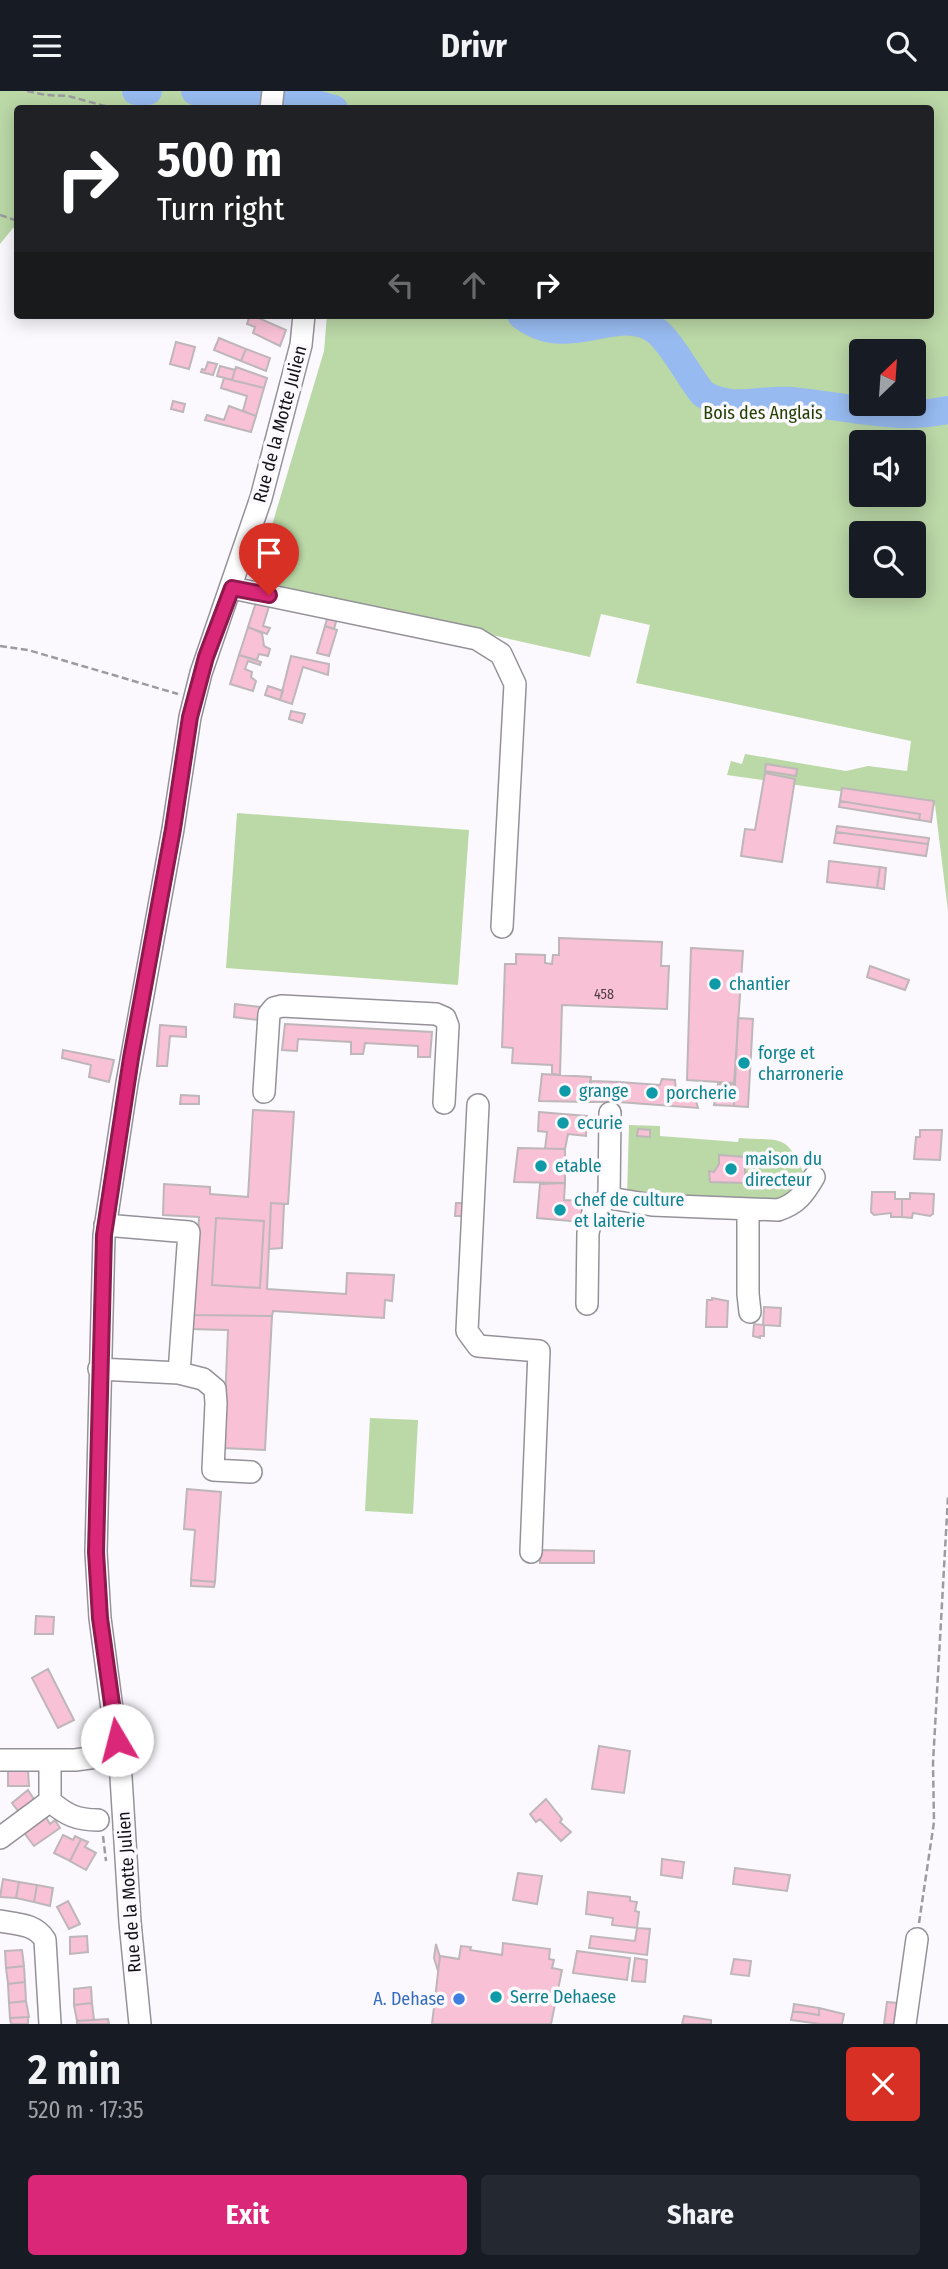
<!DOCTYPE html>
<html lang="en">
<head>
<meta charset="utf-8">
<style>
  :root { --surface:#171b24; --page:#242831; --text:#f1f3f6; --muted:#9ea1a6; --accent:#db2777 }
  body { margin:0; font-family:"Fira Sans Condensed",sans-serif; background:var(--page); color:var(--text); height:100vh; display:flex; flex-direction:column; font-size:26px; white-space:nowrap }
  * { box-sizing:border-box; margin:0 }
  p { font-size:23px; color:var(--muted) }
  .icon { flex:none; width:38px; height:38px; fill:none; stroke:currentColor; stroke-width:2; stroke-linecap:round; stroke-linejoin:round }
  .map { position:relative; height:1933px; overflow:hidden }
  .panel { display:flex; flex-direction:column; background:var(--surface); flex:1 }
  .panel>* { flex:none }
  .hud { position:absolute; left:14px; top:14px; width:920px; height:214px; border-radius:7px; box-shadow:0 4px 18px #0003; background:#202124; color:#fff; overflow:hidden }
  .needle { width:46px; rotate:25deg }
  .controls { position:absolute; left:849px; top:248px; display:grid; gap:14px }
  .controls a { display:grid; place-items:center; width:77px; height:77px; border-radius:7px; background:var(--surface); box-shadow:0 4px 18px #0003; font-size:35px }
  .pin { position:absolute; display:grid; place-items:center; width:60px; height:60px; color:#fff; margin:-72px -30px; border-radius:50% 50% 50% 0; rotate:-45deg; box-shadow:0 0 7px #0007 }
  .pin .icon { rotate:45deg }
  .me { position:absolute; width:77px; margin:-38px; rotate:352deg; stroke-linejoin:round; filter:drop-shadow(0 0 5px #0008) }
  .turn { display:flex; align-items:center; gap:24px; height:147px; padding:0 28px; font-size:32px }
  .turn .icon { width:91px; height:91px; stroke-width:2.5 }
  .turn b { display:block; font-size:49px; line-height:60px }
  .lanes { display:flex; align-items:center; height:66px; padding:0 28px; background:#0003; justify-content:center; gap:35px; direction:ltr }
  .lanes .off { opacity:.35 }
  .round { display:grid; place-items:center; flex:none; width:74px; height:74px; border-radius:7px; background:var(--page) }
  .overview { display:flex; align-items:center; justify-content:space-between; height:119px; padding:0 28px }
  h1 { font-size:42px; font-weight:700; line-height:52px }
  .button { display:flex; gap:14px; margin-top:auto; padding:14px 28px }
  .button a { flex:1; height:80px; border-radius:7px; background:var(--accent); color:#fff; font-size:28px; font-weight:700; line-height:80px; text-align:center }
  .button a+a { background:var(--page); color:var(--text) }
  header { display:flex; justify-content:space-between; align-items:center; height:91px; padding:0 28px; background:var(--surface); font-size:32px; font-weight:700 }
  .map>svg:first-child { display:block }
  .green { fill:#bbd8a7; fill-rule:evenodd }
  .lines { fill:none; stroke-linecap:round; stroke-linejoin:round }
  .river { stroke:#97bbf0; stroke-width:28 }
  .building { fill:#f8c1d6; stroke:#beb6b9; stroke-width:2; fill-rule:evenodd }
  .minor-casing { stroke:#949298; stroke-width:24 }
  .path { stroke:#9c9b9f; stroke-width:2.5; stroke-dasharray:7 3.5; stroke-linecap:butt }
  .minor { stroke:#fff; stroke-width:21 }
  .route-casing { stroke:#8e194d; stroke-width:18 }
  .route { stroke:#db2777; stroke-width:12 }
  .culture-dot { fill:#0f9aa8; stroke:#fbf9fe; stroke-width:2.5 }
  .shop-dot { fill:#3f7fe0; stroke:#fbf9fe; stroke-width:2.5 }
  .labels { text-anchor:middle; stroke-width:7; stroke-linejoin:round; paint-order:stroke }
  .number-label { font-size:14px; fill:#4c3d44 }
  .park-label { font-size:18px; fill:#234002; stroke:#fbf9fe }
  .street-label { font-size:18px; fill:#121113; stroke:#fbf9fe }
  .culture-label { font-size:18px; fill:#0d838f; stroke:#fbf9fe; text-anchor:start }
  .shop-label { font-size:18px; fill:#366cbe; stroke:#fbf9fe; text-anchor:end }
</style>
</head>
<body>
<header><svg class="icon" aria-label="menu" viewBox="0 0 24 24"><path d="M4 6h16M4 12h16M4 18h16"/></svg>Drivr<svg class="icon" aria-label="search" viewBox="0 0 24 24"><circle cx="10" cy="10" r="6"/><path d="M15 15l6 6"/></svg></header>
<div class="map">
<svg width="948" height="1933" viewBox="0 0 948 1933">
  <rect width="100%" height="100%" fill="#fbf9fe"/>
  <path class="green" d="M0,0H266L267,17L18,18L17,138L13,137L0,153Z
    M292,0H948V820L935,714L727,684L731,670L742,673L745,663L846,680L868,675L907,680L911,650L636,592L650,534L601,523L590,566L255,491L324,260L327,224H931V18H302L300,9L291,8ZM861,261H914V313H861ZM861,352H914V404H861ZM861,443H914V495H861Z
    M237,722L469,739L458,894L226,877Z
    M629,1034L660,1035V1045L738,1051L739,1047C782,1050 786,1042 804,1083L787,1112L627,1104Z
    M370,1327L418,1329L413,1423L365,1420Z"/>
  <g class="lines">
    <path class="river" d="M136,0H148
      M195,0L250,9L312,12L334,18
      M521,224C569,262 616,212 655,239C671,250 689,286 703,303C735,321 759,307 792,310C844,315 897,330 948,319"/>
  </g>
  <path class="building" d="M250,224H257L256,226L286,239L280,255L253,242L255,236L247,233Z
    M219,247L246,258L241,270L214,259Z
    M176,251L195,256L189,278L170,273Z
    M246,258L270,267L266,280L241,270Z
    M208,271L217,273L213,284L201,281L202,278L205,279Z
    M220,275L235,279L232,289L217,285Z
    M236,276L267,287L264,297L232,289Z
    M224,287L264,297L256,325L243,320L247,305L221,297Z
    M173,310L185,313L183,321L171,318Z
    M229,315L256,325L251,341L205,329L207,324L224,329Z
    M258,505L271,509L263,535L270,537L267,543L248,536Z
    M330,518L339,520L334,538L325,535Z
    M325,535L337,539L329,565L317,562Z
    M248,536L262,542L264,555L270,558L268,565L259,563L257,569L239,564Z
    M239,564L261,571L260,574L248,570L245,578L252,581L251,586L256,590L253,600L230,593Z
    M291,565L329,573L328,584L303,576L292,613L280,609Z
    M268,595L283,600L280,609L265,604Z
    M291,620L305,623L302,632L289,628Z
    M766,673L797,678L796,685L765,680Z
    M765,682L795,688L782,771L741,765L745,738L755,739Z
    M842,697L934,710L931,731L919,729L920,723L840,710Z
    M840,710L920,723L919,729L839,716Z
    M837,735L929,747L928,753L836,741Z
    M836,741L928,753L926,765L834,752Z
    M829,770L880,776L877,797L827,791Z
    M880,776L886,777L884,798L877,797Z
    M559,847L662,851L661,875H669L667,918L562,914L560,984L552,983V974L512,972L513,957L502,956L505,873H516V863L545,864V872L552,873L553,864H559Z
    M691,857L743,860L734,992L687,989Z
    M870,875L909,889L905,899L867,886Z
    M235,913L260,916L259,929L234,926Z
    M738,927L753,928L748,1016L734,1015Z
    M285,933L432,941L430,966H418V955L365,952L363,963H351V951L298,948L297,960L282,959Z
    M160,934L186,936V946L170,945L167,975H157Z
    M63,959L114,969L109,991L89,986L91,974L62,967Z
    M542,983L591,986L589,1011L539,1010Z
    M662,988L675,989L676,1001L694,1003L698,1017L619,1011L620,991L660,994Z
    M590,990L620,991L619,1011H589Z
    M718,993L734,994V1015L714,1014Z
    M181,1004L199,1005V1013H180Z
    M253,1019L294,1021L288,1113L271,1112L267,1198L346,1203L347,1182L394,1184L392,1210L385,1209L384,1227L273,1220L272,1225L190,1224L194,1210L199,1126L163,1124L164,1093L210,1096V1103L248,1106ZM216,1127L264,1130L260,1197L212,1194Z
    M539,1021L587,1025L586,1045L568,1043L565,1058H545L547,1041L538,1040Z
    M638,1038L650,1039V1046L637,1045Z
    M920,1039H942L940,1069L914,1068L916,1046H920Z
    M518,1057L565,1058V1092L514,1091Z
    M719,1064L745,1066V1092L710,1091L709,1080L714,1081L719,1073Z
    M565,1092L564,1109L583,1110L582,1131L537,1127L540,1093Z
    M872,1101H895V1108H902V1126H891V1122L874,1124L871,1121Z
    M910,1102L934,1103L933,1123L930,1125L913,1122L912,1127L902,1126V1108H910Z
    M271,1112L284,1113L282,1157L269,1158Z
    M456,1112H465V1125H455Z
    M216,1127L264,1130L260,1197L212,1194Z
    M712,1207L728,1210L727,1236H706L707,1209H712Z
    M764,1216L781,1217L780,1235L764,1234V1245H760V1247L753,1245L754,1233L763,1234Z
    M190,1224L272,1225L265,1359L223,1357L228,1239L189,1238Z
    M187,1398L221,1401L215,1491L191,1489L195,1439L184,1438Z
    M540,1459L594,1460V1472H540Z
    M191,1489L215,1491L214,1496L191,1495Z
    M36,1525L54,1526L53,1543H35Z
    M48,1578L74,1629L58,1637L32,1587Z
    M599,1655L630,1660L624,1702L592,1698Z
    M8,1679H28L29,1695H8Z
    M28,1699L37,1713L22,1725L12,1712Z
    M546,1708L562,1728L560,1731L571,1741L561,1750L540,1728L536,1731L530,1723Z
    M44,1723L50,1733L55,1729L60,1737L34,1755L22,1739Z
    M63,1744L73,1749L75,1745L81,1748L70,1770L54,1762Z
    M81,1748L88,1751L85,1756L96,1762L86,1779L70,1770Z
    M662,1768L684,1771L682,1787L661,1784Z
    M735,1777L790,1784L787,1800L733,1793Z
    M518,1782L542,1785L537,1813L513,1809Z
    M3,1788L19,1791L16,1807L0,1806Z
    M19,1791L37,1794L34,1811L16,1807Z
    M37,1794L53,1797L50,1815L34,1811Z
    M588,1801L630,1806V1810L637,1811L635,1820L639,1821L637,1837L612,1834L613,1827L586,1823Z
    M68,1810L80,1833L69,1838L57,1816Z
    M637,1837L650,1838L647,1864L589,1857L591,1845L635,1850Z
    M87,1845L88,1861L70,1863V1846Z
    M503,1852L550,1858L549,1868L554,1869L552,1877L562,1879L551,1933H432L440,1865L459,1868L461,1855L471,1856L470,1859L502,1864Z
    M436,1853L440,1866L438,1880L434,1867Z
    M22,1859L24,1875L6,1877L5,1860Z
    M577,1860L630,1867L627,1889L573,1882Z
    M635,1867L647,1869L645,1891L632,1890Z
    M734,1868L751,1870L749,1885L731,1883Z
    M24,1875L25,1891L8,1893L6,1877Z
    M25,1891L26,1910L9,1912L8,1893Z
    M91,1896L92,1912L74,1914V1898Z
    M26,1910L29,1926L10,1927L9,1912Z
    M887,1911L898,1912L896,1933H884Z
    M92,1912L94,1929L77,1930L74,1914Z
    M794,1913L819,1917V1924L793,1920Z
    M819,1917L844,1923L842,1933H820L791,1929L793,1920L819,1924Z
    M684,1925L711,1929V1933H682Z
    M28,1926V1933H11L10,1927Z
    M108,1928L109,1933H77V1930Z"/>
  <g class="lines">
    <defs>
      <path id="minor" d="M271,18L273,0
        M232,497L477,548L501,563L515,593L502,836
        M264,1001L269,923L274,917L282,915L436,923L445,927L448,935L444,1012
        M478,1014L467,1240L478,1255L539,1260L531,1461
        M610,1022L609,1107L652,1114L778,1119C797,1113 804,1103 814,1086
        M748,1118V1203L750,1221
        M587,1213L588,1142L594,1117L609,1107
        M99,1278L179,1282L189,1141L105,1134
        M179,1282L203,1288L215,1298L216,1312L213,1379L251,1381
        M0,1669H75L119,1663
        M50,1669V1710C66,1724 77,1729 98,1729
        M0,1747L50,1710
        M0,1830C17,1833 36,1833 45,1849L50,1933
        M140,1933L130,1831L121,1686L100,1527L96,1461L104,1144L127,992L173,738L190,626L201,582L261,407L301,254L304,224
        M905,1933L917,1848"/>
    </defs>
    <use href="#minor" class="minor-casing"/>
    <path class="path" d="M27,0L46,4L68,5L116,18
      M0,124L18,130
      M0,555L28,559L178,603
      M103,1745L106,1770
      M919,1832L934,1731L933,1672L948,1406"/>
    <use href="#minor" class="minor"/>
  </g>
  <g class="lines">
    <defs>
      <path id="route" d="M117,1649L100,1527L96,1461L104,1144L131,967L173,738L190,626L206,566L232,497L269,504"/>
    </defs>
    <use href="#route" class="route-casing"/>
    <use href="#route" class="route"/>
  </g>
  <g class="culture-dot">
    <circle cx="715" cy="893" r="7"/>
    <circle cx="744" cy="972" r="7"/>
    <circle cx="565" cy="1000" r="7"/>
    <circle cx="652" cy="1002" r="7"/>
    <circle cx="563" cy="1032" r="7"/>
    <circle cx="541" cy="1075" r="7"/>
    <circle cx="731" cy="1078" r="7"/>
    <circle cx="560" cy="1119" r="7"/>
    <circle cx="496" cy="1906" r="7"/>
  </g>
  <circle class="shop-dot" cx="459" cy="1908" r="7"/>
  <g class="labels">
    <g class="number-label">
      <text x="604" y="908">458</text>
    </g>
    <g class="park-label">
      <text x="763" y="328">Bois des Anglais</text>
    </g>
    <g class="street-label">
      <text transform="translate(280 333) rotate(-75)" y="6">Rue de la Motte Julien</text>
      <text transform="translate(129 1801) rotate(-94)" y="6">Rue de la Motte Julien</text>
    </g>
    <g class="culture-label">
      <text x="729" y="899">chantier</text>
      <text x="758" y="968">forge et<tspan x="758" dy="21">charronerie</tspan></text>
      <text x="579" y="1006">grange</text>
      <text x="666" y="1008">porcherie</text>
      <text x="577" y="1038">ecurie</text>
      <text x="745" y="1074">maison du<tspan x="745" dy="21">directeur</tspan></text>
      <text x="555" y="1081">etable</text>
      <text x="574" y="1115">chef de culture<tspan x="574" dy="21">et laiterie</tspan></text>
      <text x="510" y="1912">Serre Dehaese</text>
    </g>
    <g class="shop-label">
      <text x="445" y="1914">A. Dehase</text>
    </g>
  </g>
</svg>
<div class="controls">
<a><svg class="needle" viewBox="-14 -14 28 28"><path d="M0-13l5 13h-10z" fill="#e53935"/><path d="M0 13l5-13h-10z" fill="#9ea1a6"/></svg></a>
<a><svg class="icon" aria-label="sound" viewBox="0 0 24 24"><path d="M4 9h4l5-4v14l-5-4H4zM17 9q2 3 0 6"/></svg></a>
<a><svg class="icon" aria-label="search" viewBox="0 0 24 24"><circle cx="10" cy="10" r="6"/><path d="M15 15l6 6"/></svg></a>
</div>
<div class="pin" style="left:269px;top:504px;background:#d93025"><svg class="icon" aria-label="arrive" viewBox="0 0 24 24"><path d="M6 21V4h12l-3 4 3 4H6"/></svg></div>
<svg class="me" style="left:117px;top:1649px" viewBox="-20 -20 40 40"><circle r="19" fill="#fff"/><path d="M0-13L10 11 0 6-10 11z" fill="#db2777"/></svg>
<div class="hud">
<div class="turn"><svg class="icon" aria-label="right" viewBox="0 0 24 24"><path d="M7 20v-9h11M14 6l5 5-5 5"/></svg><div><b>500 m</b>Turn right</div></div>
<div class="lanes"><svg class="icon off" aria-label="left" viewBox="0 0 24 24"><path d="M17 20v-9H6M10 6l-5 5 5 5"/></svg><svg class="icon off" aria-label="ahead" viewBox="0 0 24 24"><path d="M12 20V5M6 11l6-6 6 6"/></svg><svg class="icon" aria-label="right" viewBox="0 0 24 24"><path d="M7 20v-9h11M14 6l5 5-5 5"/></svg></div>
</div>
</div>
<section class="panel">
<div class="overview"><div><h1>2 min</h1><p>520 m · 17:35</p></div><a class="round" style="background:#d93025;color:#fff"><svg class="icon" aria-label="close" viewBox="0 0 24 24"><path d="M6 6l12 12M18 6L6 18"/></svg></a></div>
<div class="button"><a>Exit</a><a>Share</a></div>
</section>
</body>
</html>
